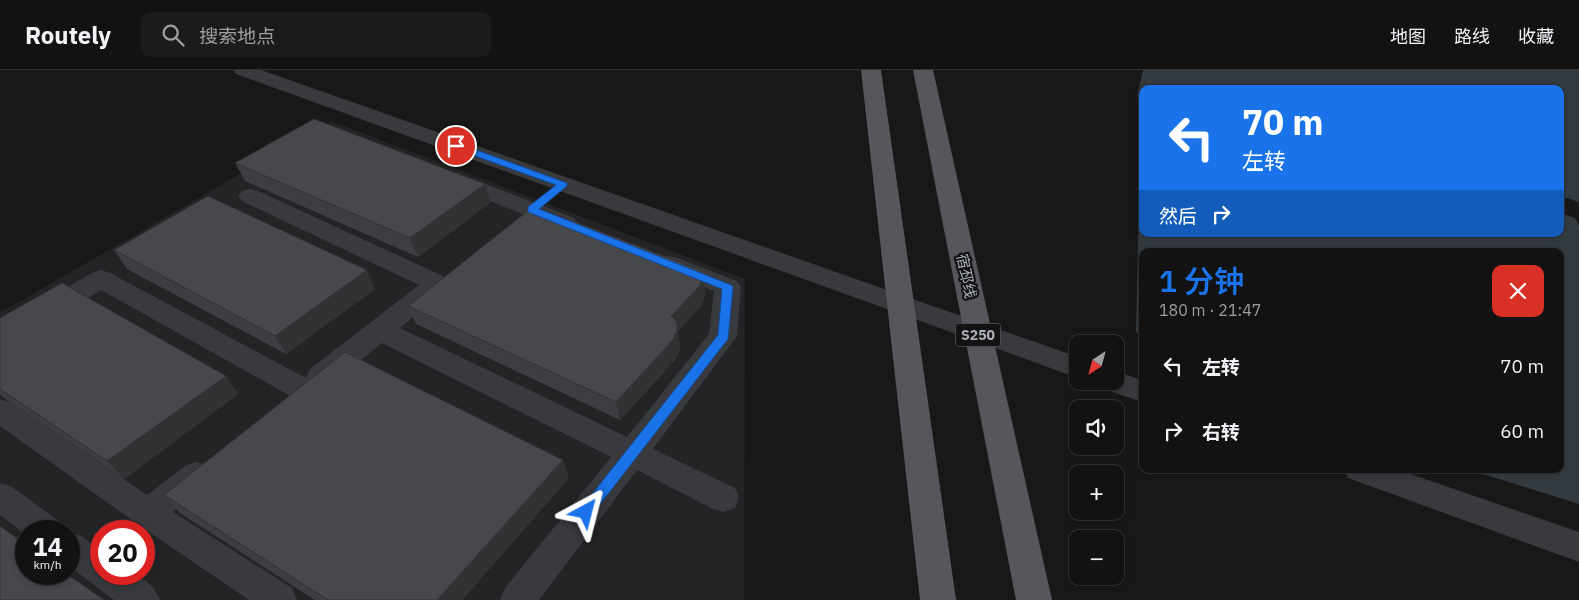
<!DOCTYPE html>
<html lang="zh">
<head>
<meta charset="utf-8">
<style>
  :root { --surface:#121213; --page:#1b1b1c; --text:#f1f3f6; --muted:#9c9ea0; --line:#313233; --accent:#1a73e8 }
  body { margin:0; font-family:"IBM Plex Sans","Noto Sans SC",sans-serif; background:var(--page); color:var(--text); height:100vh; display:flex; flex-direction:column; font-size:19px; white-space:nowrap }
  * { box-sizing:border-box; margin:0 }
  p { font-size:16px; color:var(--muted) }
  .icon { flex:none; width:28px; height:28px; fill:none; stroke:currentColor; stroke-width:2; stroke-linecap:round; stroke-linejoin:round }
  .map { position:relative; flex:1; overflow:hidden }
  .details { position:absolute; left:1139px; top:178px; width:425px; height:225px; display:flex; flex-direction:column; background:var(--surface); border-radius:10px; box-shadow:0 2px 8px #0003,0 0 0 1px var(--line) }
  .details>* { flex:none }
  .hud { position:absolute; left:1139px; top:15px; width:425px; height:152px; border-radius:10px; box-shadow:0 2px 8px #0003,0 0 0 1px var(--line); background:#1a73e8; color:#fff; overflow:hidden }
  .needle { width:32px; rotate:216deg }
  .buttons { position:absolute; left:1069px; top:265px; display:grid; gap:10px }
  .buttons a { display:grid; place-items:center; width:55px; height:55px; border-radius:10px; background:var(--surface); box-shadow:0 2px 8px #0003,0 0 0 1px var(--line); font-size:25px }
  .speed { position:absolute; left:15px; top:450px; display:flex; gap:10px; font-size:25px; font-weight:700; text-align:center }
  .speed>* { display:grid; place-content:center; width:65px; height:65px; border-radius:50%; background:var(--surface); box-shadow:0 2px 8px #0003,0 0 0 1px var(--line); line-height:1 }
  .speed small { font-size:12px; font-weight:400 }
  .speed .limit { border:8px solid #d22; background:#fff; color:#111 }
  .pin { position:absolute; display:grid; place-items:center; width:42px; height:42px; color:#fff; margin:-21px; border:2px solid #fff; border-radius:50%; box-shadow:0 1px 5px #0007 }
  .me { position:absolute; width:55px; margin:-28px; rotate:38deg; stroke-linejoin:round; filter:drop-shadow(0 0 4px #0008) }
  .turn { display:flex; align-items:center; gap:18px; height:105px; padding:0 20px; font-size:22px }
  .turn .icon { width:65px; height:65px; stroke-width:2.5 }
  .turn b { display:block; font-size:35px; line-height:42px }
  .then { display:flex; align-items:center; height:48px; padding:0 20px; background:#0003; gap:10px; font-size:19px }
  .round { display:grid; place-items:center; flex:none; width:52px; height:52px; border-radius:10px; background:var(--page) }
  .summary { display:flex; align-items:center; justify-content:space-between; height:85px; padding:0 20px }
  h1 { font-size:30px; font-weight:600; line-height:38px; color:var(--accent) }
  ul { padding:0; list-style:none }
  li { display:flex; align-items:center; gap:15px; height:65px; padding:0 20px }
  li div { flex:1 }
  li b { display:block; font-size:19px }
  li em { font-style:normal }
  header { display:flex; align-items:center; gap:30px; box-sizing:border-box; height:70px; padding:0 25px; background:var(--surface); border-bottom:1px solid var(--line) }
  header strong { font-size:24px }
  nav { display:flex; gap:28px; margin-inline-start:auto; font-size:18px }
  .search { width:350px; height:45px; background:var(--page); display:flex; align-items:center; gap:12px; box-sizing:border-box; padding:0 18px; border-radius:10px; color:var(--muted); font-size:19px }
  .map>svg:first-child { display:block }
  .built { fill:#242426; fill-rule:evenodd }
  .water { fill:#333b41 }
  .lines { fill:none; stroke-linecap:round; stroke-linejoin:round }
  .minor { fill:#393a3e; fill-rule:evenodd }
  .major { fill:#56575d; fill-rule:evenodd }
  .wall { fill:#3d3e41 }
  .shaded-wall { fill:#323235 }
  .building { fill:#47484c; stroke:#323235 }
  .route { fill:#1a73e8; stroke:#114b97 }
  .labels { text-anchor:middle; stroke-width:4.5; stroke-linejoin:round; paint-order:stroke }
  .shield { fill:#131314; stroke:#7d8187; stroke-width:1 }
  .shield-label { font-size:14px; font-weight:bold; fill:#abb0b8 }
  .street-label { font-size:15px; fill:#abb0b8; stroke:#131314 }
</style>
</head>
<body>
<header>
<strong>Routely</strong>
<div class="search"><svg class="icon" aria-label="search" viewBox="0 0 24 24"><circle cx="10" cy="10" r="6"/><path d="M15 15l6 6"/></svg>搜索地点</div>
<nav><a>地图</a><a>路线</a><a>收藏</a></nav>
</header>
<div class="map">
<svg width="1579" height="530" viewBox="0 0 1579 530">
  <rect width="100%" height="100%" fill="#181819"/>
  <path class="built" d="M331,51L745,209L744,530H0V243ZM26,461H69V504H26ZM101,461H144V504H101Z"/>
  <path class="water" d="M1143,0H1579V132L1560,126V19H1142V28L1137,27Z
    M1142,77V164H1560V143L1575,148L1579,155V434L1467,399H1560V181H1142V265L1136,262L1140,83Z"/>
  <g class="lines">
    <path class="minor" d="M233,0H261L1078,287V308L236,4Z
      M452,101L574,148L578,153L574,158L566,160L558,158L444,113L441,108L444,103Z
      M250,119L258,121L447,208L451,214L447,220L400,258L627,367L709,264L714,221L659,200L655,194L659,188L668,186L677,188L737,211L741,217L737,266L653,379L735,418L739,428L735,438L723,442L711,438L637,400L539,530H500L505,518L611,387L382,273L330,315L317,317L319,320L314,328L304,331L294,328L101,220L10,276L0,279V256L92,203L101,200L110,203L306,308L310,299L419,215L242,131L238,126L242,121Z
      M1115,301L1142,310V332L1104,319L1100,311H1115Z
      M0,329L11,332L147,425L185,396L196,392L207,396L212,405L207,414L173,442L292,518L297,530H249L136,453L0,356Z
      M1343,399H1396L1579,462V492L1348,408Z
      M0,413L12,417L59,451L64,461H26V465L0,445Z
      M69,462L81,466L101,480V504C129,504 147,501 160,530H114L69,496Z"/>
    <path class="major" d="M861,0H881L956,530H920Z
      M913,0H933L1052,530H1016Z"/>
  </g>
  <path class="wall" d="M235,93L485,114L491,132L418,187L245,111Z
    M114,180L375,219L286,284L127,199Z
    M703,207L705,226L701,236L678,261L680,280L675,290L620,350L416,254L408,236Z
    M0,248L238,324L124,409L0,325Z
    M569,408L462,530H315L180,443L164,425Z"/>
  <path class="shaded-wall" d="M485,114L491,132L418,187L410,168Z
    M367,200L375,219L286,284L275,266Z
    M703,207L705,226L701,236L678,261L680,280L675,290L620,350L616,332L671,246Z
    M226,306L238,324L124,409L107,391Z
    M563,390L569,408L462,530H437Z"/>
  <path class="building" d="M314,49L485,114L410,168L235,93Z
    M208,126L367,200L275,266L114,180Z
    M534,136L700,200L703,207L699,217L671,246L677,252V261L672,271L616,332L408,236Z
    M62,213L226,306L107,391L0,319V248Z
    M345,282L563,390L437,530H328L164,425Z
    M0,456L26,475V504H67L104,530H0Z"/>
  <path class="route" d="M453,74H460L567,113V116L539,139L731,215L733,217L728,269L591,446L586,448L581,446L579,442L581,438L718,265L722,219L528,142V137L556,115L453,78Z"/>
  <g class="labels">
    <rect class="shield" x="955.5" y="253.5" width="45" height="23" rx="4"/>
    <g class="shield-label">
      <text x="978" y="270">S250</text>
    </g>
    <g class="street-label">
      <text transform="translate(966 206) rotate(78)" y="5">宿邳线</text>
    </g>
  </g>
</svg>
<div class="buttons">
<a><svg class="needle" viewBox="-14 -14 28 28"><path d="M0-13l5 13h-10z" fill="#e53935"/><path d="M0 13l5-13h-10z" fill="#9c9ea0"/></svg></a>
<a><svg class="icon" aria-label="sound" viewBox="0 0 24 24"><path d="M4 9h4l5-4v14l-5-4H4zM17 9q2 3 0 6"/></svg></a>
<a>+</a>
<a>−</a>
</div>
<div class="speed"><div>14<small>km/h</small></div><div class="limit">20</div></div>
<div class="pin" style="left:456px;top:76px;background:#d93025"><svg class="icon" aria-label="arrive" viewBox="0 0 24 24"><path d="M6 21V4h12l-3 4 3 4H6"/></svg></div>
<svg class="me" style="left:586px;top:442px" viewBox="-20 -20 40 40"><path d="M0-17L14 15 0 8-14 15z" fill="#1a73e8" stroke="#fff" stroke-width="4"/></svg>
<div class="hud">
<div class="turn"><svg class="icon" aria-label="left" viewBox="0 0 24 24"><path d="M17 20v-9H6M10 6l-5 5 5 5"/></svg><div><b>70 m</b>左转</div></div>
<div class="then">然后<svg class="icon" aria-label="right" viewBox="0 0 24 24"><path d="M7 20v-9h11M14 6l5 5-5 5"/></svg></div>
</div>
<section class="details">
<div class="summary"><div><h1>1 分钟</h1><p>180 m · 21:47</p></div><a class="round" style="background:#d93025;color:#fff"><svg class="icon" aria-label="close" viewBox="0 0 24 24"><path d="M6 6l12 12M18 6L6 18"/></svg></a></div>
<ul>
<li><svg class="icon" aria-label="left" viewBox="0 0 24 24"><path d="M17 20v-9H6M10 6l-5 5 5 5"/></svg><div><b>左转</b></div><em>70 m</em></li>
<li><svg class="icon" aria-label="right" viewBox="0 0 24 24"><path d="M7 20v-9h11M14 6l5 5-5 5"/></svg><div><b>右转</b></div><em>60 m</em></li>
</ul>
</section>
</div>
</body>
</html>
